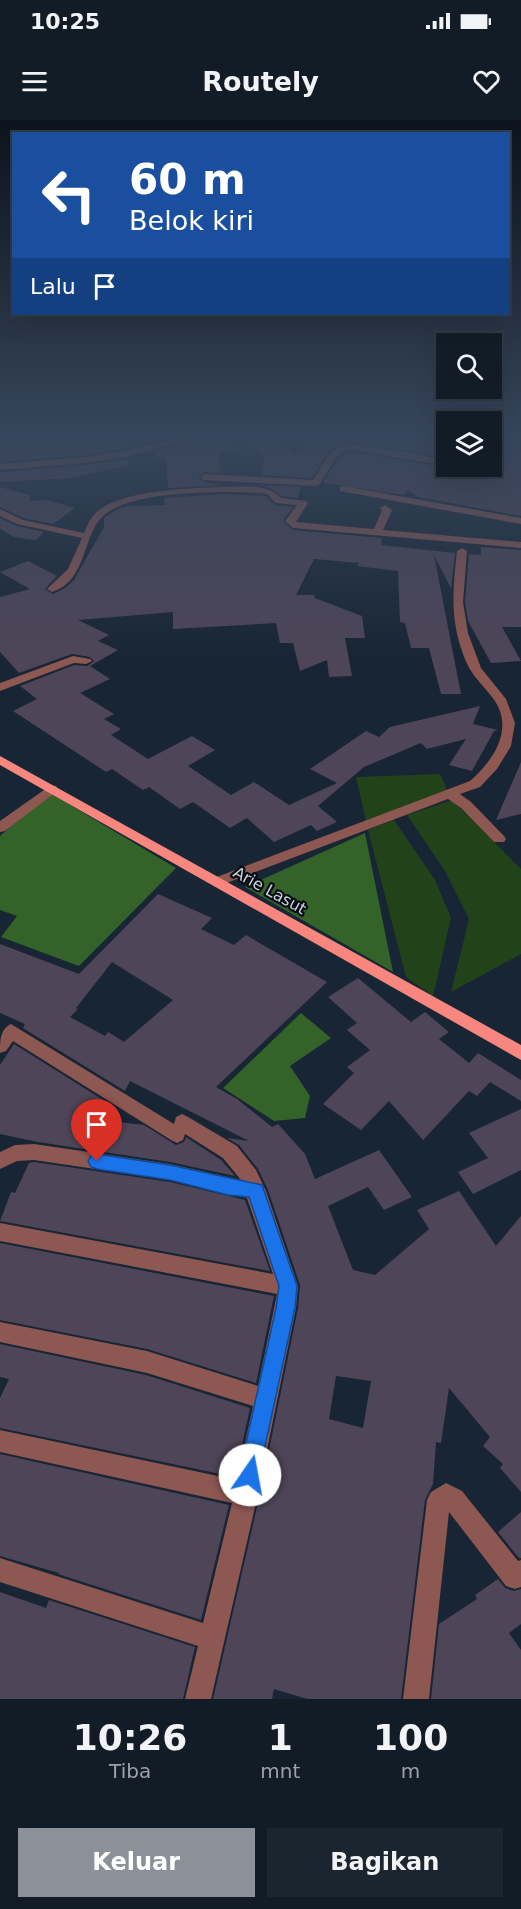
<!DOCTYPE html>
<html lang="id">
<head>
<meta charset="utf-8">
<style>
  :root { --surface:#121c27; --page:#1b252f; --text:#f1f3f6; --muted:#9ca1a7; --line:#313a44; --accent:#8c9099 }
  body { margin:0; font-family:"DejaVu Sans",sans-serif; background:var(--page); color:var(--text); height:100vh; display:flex; flex-direction:column; font-size:22px; white-space:nowrap }
  * { box-sizing:border-box; margin:0 }
  p { font-size:20px; color:var(--muted) }
  .icon { flex:none; width:33px; height:33px; fill:none; stroke:currentColor; stroke-width:2; stroke-linecap:round; stroke-linejoin:round }
  .map { position:relative; height:1579px; overflow:hidden }
  .drawer { display:flex; flex-direction:column; background:var(--surface); flex:1 }
  .drawer>* { flex:none }
  .hud { position:absolute; left:12px; top:12px; width:498px; height:183px; border-radius:0px; box-shadow:0 6px 24px #0002,0 0 0 2px var(--line); background:#1a4fa0; color:#fff; overflow:hidden }
  .fabs { position:absolute; left:436px; top:213px; display:grid; gap:12px }
  .fabs a { display:grid; place-items:center; width:66px; height:66px; border-radius:0px; background:var(--surface); box-shadow:0 6px 24px #0002,0 0 0 2px var(--line); font-size:30px }
  .pin { position:absolute; display:grid; place-items:center; width:51px; height:51px; color:#fff; margin:-62px -26px; border-radius:50% 50% 50% 0; rotate:-45deg; box-shadow:0 0 6px #0007 }
  .pin .icon { rotate:45deg }
  .me { position:absolute; width:66px; margin:-33px; rotate:12deg; stroke-linejoin:round; filter:drop-shadow(0 0 4px #0008) }
  .turn { display:flex; align-items:center; gap:21px; height:126px; padding:0 18px; font-size:27px }
  .turn .icon { width:78px; height:78px; stroke-width:2.5 }
  .turn b { display:block; font-size:42px; line-height:51px }
  .then { display:flex; align-items:center; height:57px; padding:0 18px; background:#0003; gap:12px; font-size:22px }
  .eta { display:flex; justify-content:space-evenly; align-items:center; height:102px; text-align:center }
  .eta b { font-size:36px; font-weight:800; line-height:42px }
  .cta { display:flex; gap:12px; margin-top:auto; padding:12px 18px }
  .cta a { flex:1; height:69px; border-radius:0px; background:var(--accent); color:#fff; font-size:24px; font-weight:800; line-height:69px; text-align:center }
  .cta a+a { background:var(--page); color:var(--text) }
  .status { display:flex; justify-content:space-between; align-items:center; height:42px; padding:0 30px; background:var(--surface); direction:ltr }
  .status svg { height:16px; fill:currentColor }
  header { display:flex; justify-content:space-between; align-items:center; height:78px; padding:0 18px; background:var(--surface); font-size:27px; font-weight:800 }
  .map>svg:first-child { display:block }
  .green { fill:#22421a }
  .forest { fill:#336329 }
  .building { fill:#4e4558; fill-rule:evenodd }
  .lines { fill:none; stroke-linecap:round; stroke-linejoin:round }
  .minor { fill:#8d5752; fill-rule:evenodd }
  .major { fill:#f6867e; fill-rule:evenodd }
  .route { fill:#1a73e8; stroke:#114b97; stroke-width:1.5 }
  .labels { text-anchor:middle; stroke-width:4.5; stroke-linejoin:round; paint-order:stroke }
  .street-label { font-size:16px; fill:#cbd3dd; stroke:#080d14 }
</style>
</head>
<body>
<div class="status"><b>10:25</b><svg viewBox="0 0 49 12"><path d="M0 12V9h3v3zM5 12V6h3v6zM10 12V3h3v9zM15 12V0h3v12zM26 1h20v11H26zM47 4h2v5h-2z"/></svg></div>
<header><svg class="icon" aria-label="menu" viewBox="0 0 24 24"><path d="M4 6h16M4 12h16M4 18h16"/></svg>Routely<svg class="icon" aria-label="heart" viewBox="0 0 24 24"><path d="M12 20l-8-8c-3-5 5-10 8-4 3-6 11-1 8 4z"/></svg></header>
<div class="map">
<svg width="521" height="1579" viewBox="0 0 521 1579">
  <rect width="100%" height="100%" fill="#182534"/>
  <path class="green" d="M440,654L447,670L366,701L356,657Z
    M452,680L521,749V834L451,872L469,799L445,751L407,695Z
    M394,700L435,760L451,798L433,876L406,857L368,710Z"/>
  <path class="forest" d="M50,673L176,748L79,846L1,817L17,796L0,790V716Z
    M365,713L393,852L245,767Z
    M301,893L331,918L290,946L310,976L305,998L274,1001L223,968Z"/>
  <path class="building" d="M0,316H128V328L86,335L0,342Z
    M197,316H216L239,329L218,333L221,353L204,352L198,357L204,362L223,365L168,368L166,337L157,338L156,331L197,320Z
    M309,316L447,318V339L407,330L346,322L329,331L312,358L261,355L265,337L247,324L272,319L295,335Z
    M492,316H510L521,332V396L418,377L408,370L404,375L323,363L339,338L348,331L447,348L459,346L480,351L485,346H492Z
    M128,339V345L71,358L0,362V352L86,345Z
    M259,365L301,367L298,378L282,376L270,368Z
    M0,367L30,375V381L47,380L75,388L53,404L24,398L0,387Z
    M223,374L266,376L275,385L293,387L283,401L293,410L382,418L381,425L455,433L451,468L434,435L461,574H441L429,528H411L405,503L400,502L398,451L357,446L359,443L314,439L296,475H314L315,478L362,496L365,518H345L352,556L329,557L327,540L300,551L293,523H280L276,503L173,509V492L78,500L109,515L98,521L118,530L90,546L110,559L80,573L114,594L104,599L121,609L111,615L148,639L192,616L215,630L188,646L231,675L254,662L289,685L337,663L310,649L366,611L379,617L390,607L480,586L473,604L498,610L494,611L472,651L449,645L466,619L427,629L421,623L364,647L318,686L337,702L317,711L311,705L274,722L247,698L230,708L193,682L180,689L149,667L143,670L112,649L106,652L13,591L37,579L20,566L74,545L87,546L94,541L90,537L72,534L19,553L0,532V477L30,469L0,452L28,441L57,456L45,469L53,474L65,468L74,460L104,407V398L116,390L128,386L165,385L164,378Z
    M0,398L17,406L44,412L36,420L14,417L0,409Z
    M481,427L521,430V507H502L521,541L491,543L468,501L465,482L469,434L481,435Z
    M521,642V694L496,700Z
    M158,774L212,798L201,809L234,825L246,815L327,862L216,967L237,979L272,1007L278,1004L305,1034L315,1059L379,1030L412,1077L384,1090L368,1067L328,1086L353,1150L375,1155L429,1109L417,1090L459,1071L496,1126L521,1096V1372L500,1348L503,1344L483,1326L490,1317L449,1268L441,1323L436,1322L433,1364L425,1380L401,1579H307L274,1569L272,1579H213L260,1374L298,1188L300,1165L268,1070L258,1049L239,1025L227,1018L249,1021L130,961L125,971L23,908L25,904L0,893V824L79,854ZM112,842L173,880L124,922L108,912L105,916L70,897L78,889L76,888ZM336,1256L371,1261L363,1308L329,1299Z
    M358,858L411,902L425,892L449,912L439,919L469,943L478,933L521,960V981L490,962L477,976L469,971L423,1020L389,981L361,1010L323,984L354,953L347,947L370,930L347,910L357,903L328,877Z
    M14,924L116,988L110,1001L144,1005L176,1025L184,1022L186,1017L221,1040L235,1056L170,1042L38,1022L0,1014V945Z
    M521,989V1050L473,1074L458,1052L488,1038L469,1013Z
    M34,1042L170,1062L245,1080L270,1151L0,1101L11,1072L15,1073L29,1043Z
    M0,1123L274,1176L256,1263L147,1229L0,1200Z
    M0,1224L146,1255L250,1288L235,1357L0,1308V1278L9,1259L0,1257Z
    M0,1334L229,1385L201,1500L58,1454L59,1453L0,1436Z
    M521,1392V1438H519L498,1412Z
    M498,1459L505,1468L514,1471L521,1469V1504L509,1513L521,1530V1579H431L439,1504L477,1479L475,1475Z
    M0,1472L46,1488L49,1480L195,1527L183,1579H0Z"/>
  <g class="lines">
    <path class="minor" d="M191,316L196,318L125,337L86,343L0,350V344L86,337L125,331Z
      M346,324L407,332L447,341V346L348,329L337,336L319,365L316,366L204,360L200,357L204,354L313,360L331,332Z
      M461,346H483L479,349Z
      M343,366L521,398V404L340,371V367Z
      M223,367C243,367 267,363 281,378L306,381L308,383L296,402L374,409L382,390L380,388L385,385L392,390L383,410L521,422V428L293,408L285,401L297,385L275,383L267,374L260,373C223,371 128,370 102,397C82,417 87,461 52,472L47,469L68,449L82,418L17,404L0,396V389L23,400L84,413C87,407 89,400 93,396C112,370 193,368 223,367Z
      M462,428L467,431L463,482L468,513L481,548L506,579L515,603L511,626L497,649L480,667L460,674L471,682L504,716L506,719L504,722H494L461,688L448,679L224,764H214L212,761L214,758L470,661C494,640 516,607 492,577C478,559 470,555 462,531C450,497 453,467 457,431Z
      M73,536L90,539L92,541L86,544L74,543L0,571V563Z
      M51,665L56,666L58,669L56,672L5,711L0,712V701Z
      M11,904L174,1004L176,997L182,994L188,997L237,1026L256,1050L266,1071L298,1166L296,1188L258,1374L211,1579H185L198,1526L0,1462V1438L203,1503L232,1383L0,1332V1310L237,1360L253,1286L147,1253L0,1222V1202L147,1231L258,1266L277,1174L0,1121V1103L273,1154L247,1078L170,1060L34,1040L17,1041L0,1049V1032L15,1025L34,1024L170,1044L241,1060L223,1038L185,1014L183,1020L177,1023L171,1020L13,921L6,931L0,933C0,921 0,909 11,904Z
      M446,1363L462,1371L518,1441L521,1440V1467L515,1469L506,1466L449,1392L429,1579H403L427,1380L431,1372Z"/>
    <path class="major" d="M0,636L521,925V940L0,645Z"/>
  </g>
  <linearGradient id="sky" x2="0" y2="1"><stop stop-color="#0d141d"/><stop offset="0.59" stop-color="#37465c"/><stop offset="1" stop-color="#37465c" stop-opacity="0"/></linearGradient>
  <rect width="521" height="537" fill="url(#sky)"/>
  <path class="route" d="M97,1034L170,1045L262,1065L297,1166L295,1188L257,1363L250,1366L242,1363L239,1355L276,1188L279,1166L249,1077L228,1075L170,1060L97,1049L91,1047L88,1041L91,1036Z"/>
  <g class="labels">
    <g class="street-label">
      <text transform="translate(270 770) rotate(29)" y="6">Arie Lasut</text>
    </g>
  </g>
</svg>
<div class="fabs">
<a><svg class="icon" aria-label="search" viewBox="0 0 24 24"><circle cx="10" cy="10" r="6"/><path d="M15 15l6 6"/></svg></a>
<a><svg class="icon" aria-label="layers" viewBox="0 0 24 24"><path d="M12 4l9 5-9 5-9-5zM3 14l9 5 9-5"/></svg></a>
</div>
<div class="pin" style="left:97px;top:1041px;background:#d93025"><svg class="icon" aria-label="arrive" viewBox="0 0 24 24"><path d="M6 21V4h12l-3 4 3 4H6"/></svg></div>
<svg class="me" style="left:250px;top:1355px" viewBox="-20 -20 40 40"><circle r="19" fill="#fff"/><path d="M0-13L10 11 0 6-10 11z" fill="#1a73e8"/></svg>
<div class="hud">
<div class="turn"><svg class="icon" aria-label="left" viewBox="0 0 24 24"><path d="M17 20v-9H6M10 6l-5 5 5 5"/></svg><div><b>60 m</b>Belok kiri</div></div>
<div class="then">Lalu<svg class="icon" aria-label="arrive" viewBox="0 0 24 24"><path d="M6 21V4h12l-3 4 3 4H6"/></svg></div>
</div>
</div>
<section class="drawer">
<div class="eta">
<div><b>10:26</b><p>Tiba</p></div>
<div><b>1</b><p>mnt</p></div>
<div><b>100</b><p>m</p></div>
</div>
<div class="cta"><a>Keluar</a><a>Bagikan</a></div>
</section>
</body>
</html>
